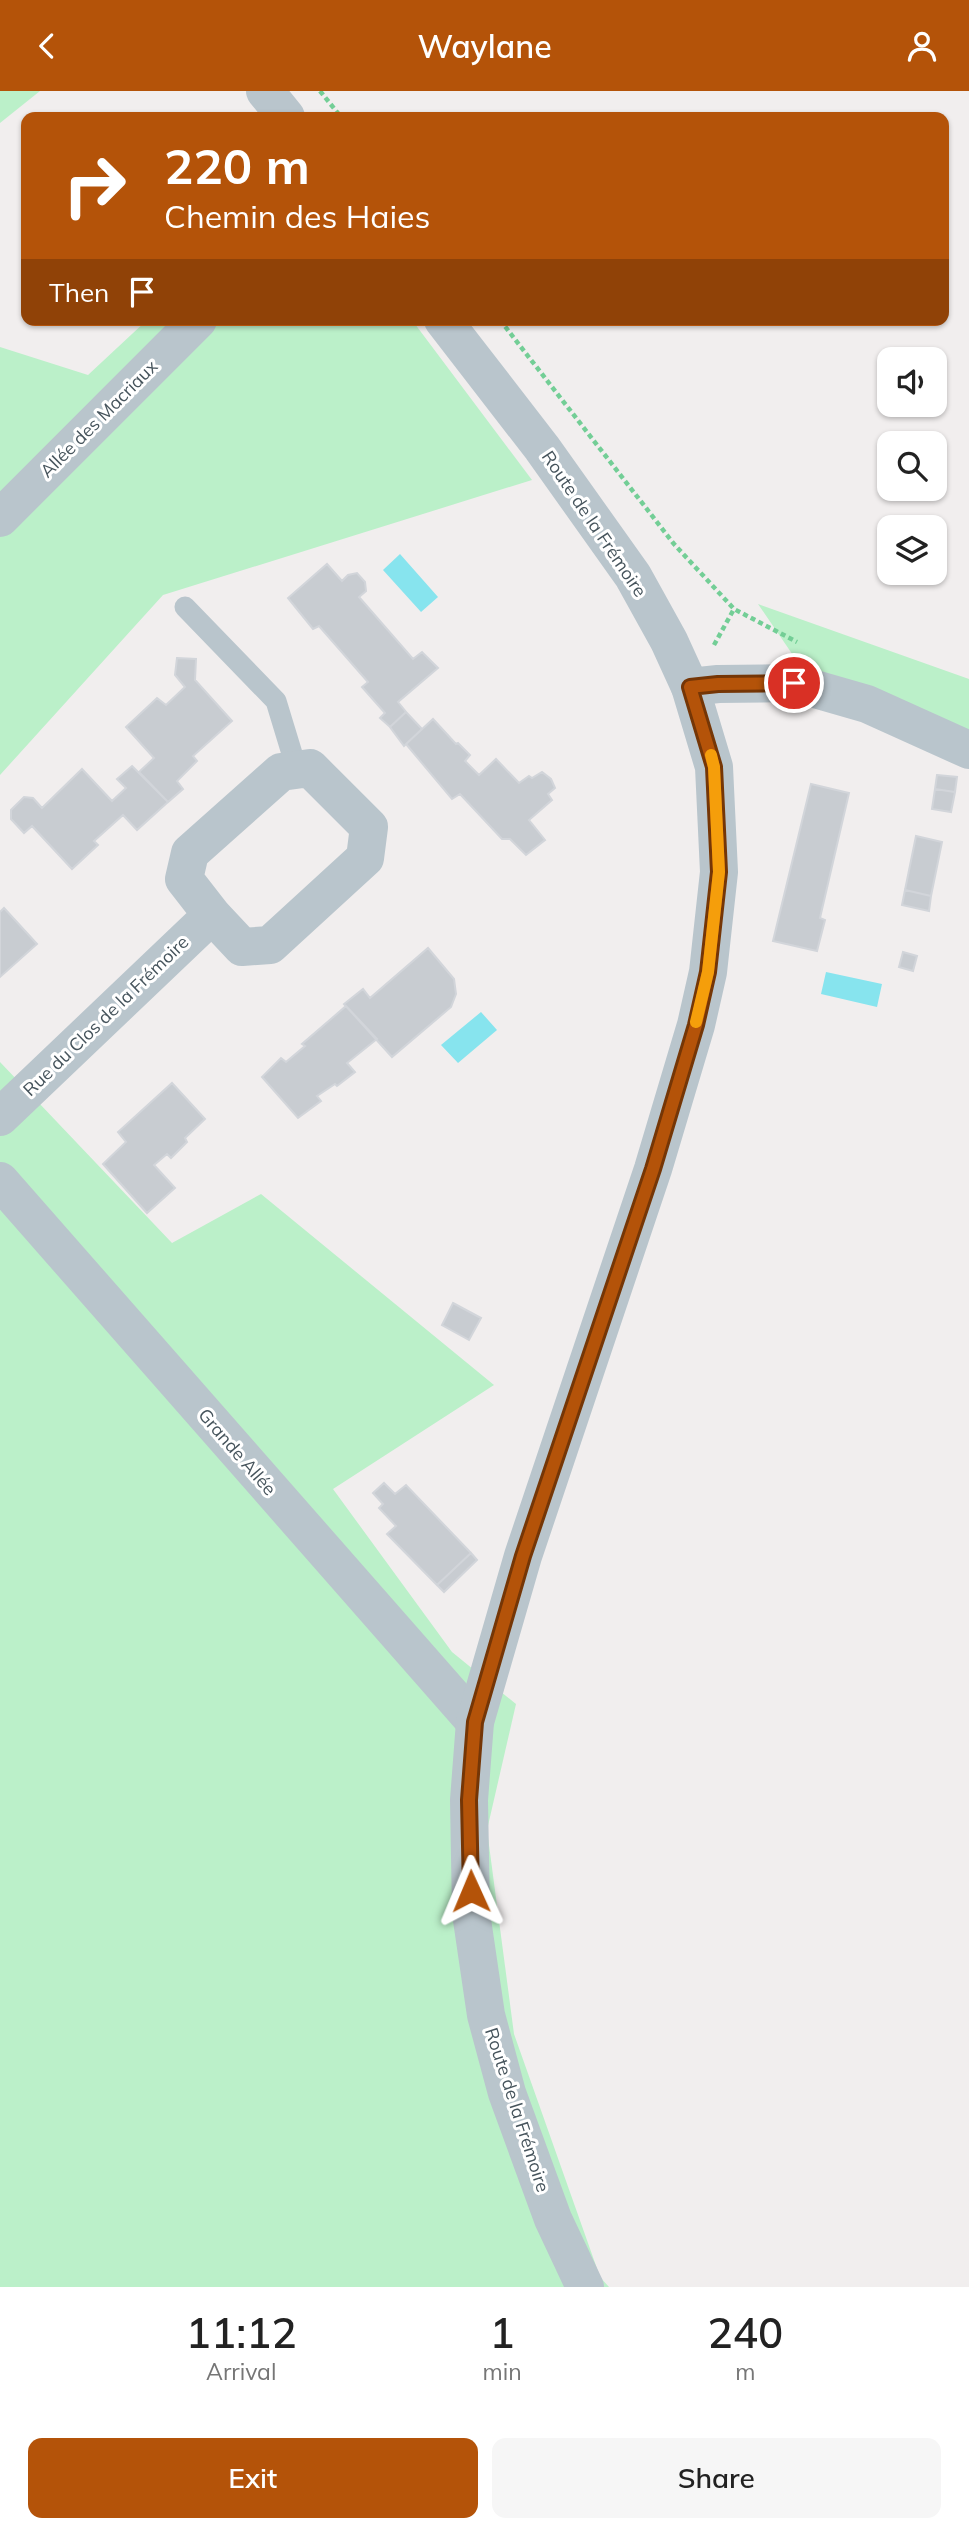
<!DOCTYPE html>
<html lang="en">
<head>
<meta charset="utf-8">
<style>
  :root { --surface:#fff; --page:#f6f6f6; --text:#222; --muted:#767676; --accent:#b45309 }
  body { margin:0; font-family:Mulish,sans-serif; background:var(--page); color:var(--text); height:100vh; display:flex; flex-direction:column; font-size:26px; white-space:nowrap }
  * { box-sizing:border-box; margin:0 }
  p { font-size:23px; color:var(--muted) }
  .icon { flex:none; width:38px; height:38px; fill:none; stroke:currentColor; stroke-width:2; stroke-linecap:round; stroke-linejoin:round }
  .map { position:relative; height:2196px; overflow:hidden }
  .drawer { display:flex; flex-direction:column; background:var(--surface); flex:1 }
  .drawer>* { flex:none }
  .guide { position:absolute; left:21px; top:21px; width:928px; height:214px; border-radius:14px; box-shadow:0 2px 5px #0004; background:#b45309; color:#fff; overflow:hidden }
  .fabs { position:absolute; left:877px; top:256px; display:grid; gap:14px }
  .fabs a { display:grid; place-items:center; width:70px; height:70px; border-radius:14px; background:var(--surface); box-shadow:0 2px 5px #0004; font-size:35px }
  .pin { position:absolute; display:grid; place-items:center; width:60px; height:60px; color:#fff; margin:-30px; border:4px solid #fff; border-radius:50%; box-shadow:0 2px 7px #0007 }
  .me { position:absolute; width:77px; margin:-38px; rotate:359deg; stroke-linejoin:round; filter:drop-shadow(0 0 5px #0008) }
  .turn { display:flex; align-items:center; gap:24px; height:147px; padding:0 28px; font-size:32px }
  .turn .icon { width:91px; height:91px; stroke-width:2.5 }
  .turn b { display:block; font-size:49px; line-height:60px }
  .then { display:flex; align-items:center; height:66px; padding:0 28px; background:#0003; gap:14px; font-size:26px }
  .eta { display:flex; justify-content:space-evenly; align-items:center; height:119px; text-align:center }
  .eta b { font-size:42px; font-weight:600; line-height:49px }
  .action { display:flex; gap:14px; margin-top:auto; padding:14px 28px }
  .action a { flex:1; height:80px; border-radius:14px; background:var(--accent); color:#fff; font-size:28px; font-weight:600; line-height:80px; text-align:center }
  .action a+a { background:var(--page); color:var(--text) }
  header { display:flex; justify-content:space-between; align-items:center; height:91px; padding:0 28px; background:var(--accent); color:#fff; font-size:32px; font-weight:600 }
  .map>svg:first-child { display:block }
  .green { fill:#bbf0c9 }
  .water { fill:#87e4ee }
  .building { fill:#c8ccd1; stroke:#d2d5da; stroke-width:2 }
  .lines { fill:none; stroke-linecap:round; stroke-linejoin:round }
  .path { stroke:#73ce96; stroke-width:4.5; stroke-dasharray:5 3.5; stroke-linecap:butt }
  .service { stroke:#b9c5cc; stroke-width:21 }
  .minor { stroke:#b9c5cc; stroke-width:38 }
  .tertiary { stroke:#b9c5cc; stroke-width:38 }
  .route-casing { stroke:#753606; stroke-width:18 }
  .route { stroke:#b45309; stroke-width:12 }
  .slow { stroke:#f59e0b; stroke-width:12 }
  .labels { text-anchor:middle; stroke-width:6; stroke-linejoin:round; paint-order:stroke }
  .street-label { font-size:18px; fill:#46545c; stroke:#fff }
</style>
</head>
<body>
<header><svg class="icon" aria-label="back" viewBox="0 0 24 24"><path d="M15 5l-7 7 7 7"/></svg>Waylane<svg class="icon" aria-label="person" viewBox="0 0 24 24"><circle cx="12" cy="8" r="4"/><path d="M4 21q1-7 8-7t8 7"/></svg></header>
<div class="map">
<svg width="969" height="2196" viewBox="0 0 969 2196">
  <rect width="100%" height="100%" fill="#f1eeee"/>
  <path class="green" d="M0,0H40L0,32Z
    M147,229H412L532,389L163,504L0,684V256L88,284Z
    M758,513L969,588V640L799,573Z
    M0,971L172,1152L261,1103L494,1294L333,1398L452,1561L516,1613L487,1739L514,1943L600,2186L609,2196H0Z"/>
  <path class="water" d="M400,463L438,506L421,521L383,479Z
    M826,881L882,893L877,916L821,903Z
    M481,921L497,939L458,972L441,954Z"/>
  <path class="building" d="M327,473L342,490L348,484L357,482L365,491L366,500L359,506L413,568L422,561L438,577L398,611L406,621L390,636L380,627L385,622L362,596L368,591L319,535L313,538L288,507Z
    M177,567L196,568L195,589L232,630L193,665L197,670L177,690L183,698L168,711L139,681L154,667L126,636L157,607L166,614L185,596L175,584Z
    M406,621L422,638L404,655L390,636Z
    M433,628L456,653L458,652L470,664L465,670L479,684L496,668L519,692L529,685L532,687L542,681L551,688L555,697L548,703L552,709L529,729L545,749L526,764L510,748H502L460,703L452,708L406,653Z
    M132,675L168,711L137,739L123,724L94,750L98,754L72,778L32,735L24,742L11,728V719L24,706L33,707L42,717L82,678L112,710L126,697L117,688Z
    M937,684L957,686L955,701L935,698Z
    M811,693L849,702L820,827L825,829L817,860L773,850Z
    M935,698L955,701L951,721L932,718Z
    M916,745L942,751L931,805L905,799Z
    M905,799L931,805L929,820L902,814Z
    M4,817L37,853L0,886V821Z
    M428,857L454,888L456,903L451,916L392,966L344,913L363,898L370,907Z
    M903,861L917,865L913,880L899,876Z
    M346,915L377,948L347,972L355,981L337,995L335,993L317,1005L321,1010L298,1027L262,986L281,967L286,971L305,955L302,953Z
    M172,992L205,1028L185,1047L187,1051L171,1067L167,1063L154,1074L175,1097L147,1122L103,1073L126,1051L118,1041Z
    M453,1212L481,1227L469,1249L442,1234Z
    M384,1392L395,1403L406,1394L471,1462L437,1494L387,1443L396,1435L379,1417L383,1413L373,1402Z
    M471,1462L477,1469L444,1501L437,1494Z"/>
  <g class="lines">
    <path class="path" d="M320,0L341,26
      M500,229L674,453L734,518L797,551
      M714,554L734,518"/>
    <path class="service" d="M185,516L276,610L297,679"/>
    <path class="minor" d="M0,427L198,229
      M690,596L718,593L794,592L867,613L969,659
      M310,677L369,736L365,767L270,854L242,856L212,824L184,788L190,762L281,681Z
      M0,1026L212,824
      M0,1090L475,1631"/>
    <path class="tertiary" d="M265,0L286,26
      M443,229L542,357L633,485L669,550L690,596L714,676L719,781L708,881L696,934L653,1078L523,1465L475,1631L469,1709L471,1822L486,1924L507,2002L553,2128L585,2196"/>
  </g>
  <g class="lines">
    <defs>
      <path id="route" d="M471,1800L469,1709L475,1631L523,1465L653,1078L696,934L708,881L719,781L714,676L690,596L718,593L794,592"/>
    </defs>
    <use href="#route" class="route-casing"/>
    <use href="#route" class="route"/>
    <path class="slow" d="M696,931L708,881L719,781L714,676L711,664"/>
  </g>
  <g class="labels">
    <g class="street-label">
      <text transform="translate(99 328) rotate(-45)" y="6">Allée des Macriaux</text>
      <text transform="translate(594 433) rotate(56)" y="6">Route de la Frémoire</text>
      <text transform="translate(106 925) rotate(-44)" y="6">Rue du Clos de la Frémoire</text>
      <text transform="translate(237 1361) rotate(49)" y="6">Grande Allée</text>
      <text transform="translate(517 2019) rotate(72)" y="6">Route de la Frémoire</text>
    </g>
  </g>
</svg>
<div class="fabs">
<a><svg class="icon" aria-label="sound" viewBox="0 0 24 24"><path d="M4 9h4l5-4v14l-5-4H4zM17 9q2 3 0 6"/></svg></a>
<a><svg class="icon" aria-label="search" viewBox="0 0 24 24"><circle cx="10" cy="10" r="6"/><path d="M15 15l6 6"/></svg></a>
<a><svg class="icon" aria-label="layers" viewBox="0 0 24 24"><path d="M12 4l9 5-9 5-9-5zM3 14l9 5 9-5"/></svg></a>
</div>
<div class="pin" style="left:794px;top:592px;background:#d93025"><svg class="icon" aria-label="arrive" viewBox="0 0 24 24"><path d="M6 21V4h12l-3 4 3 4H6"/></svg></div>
<svg class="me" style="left:471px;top:1800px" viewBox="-20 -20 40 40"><path d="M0-17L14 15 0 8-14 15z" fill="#b45309" stroke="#fff" stroke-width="4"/></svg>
<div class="guide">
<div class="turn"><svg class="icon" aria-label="right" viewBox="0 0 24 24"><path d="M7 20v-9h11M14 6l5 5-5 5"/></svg><div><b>220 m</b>Chemin des Haies</div></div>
<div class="then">Then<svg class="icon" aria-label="arrive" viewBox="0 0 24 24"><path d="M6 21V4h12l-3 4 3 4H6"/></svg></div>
</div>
</div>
<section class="drawer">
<div class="eta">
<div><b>11:12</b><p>Arrival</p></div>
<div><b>1</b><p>min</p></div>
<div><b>240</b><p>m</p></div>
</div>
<div class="action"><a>Exit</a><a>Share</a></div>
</section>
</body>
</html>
